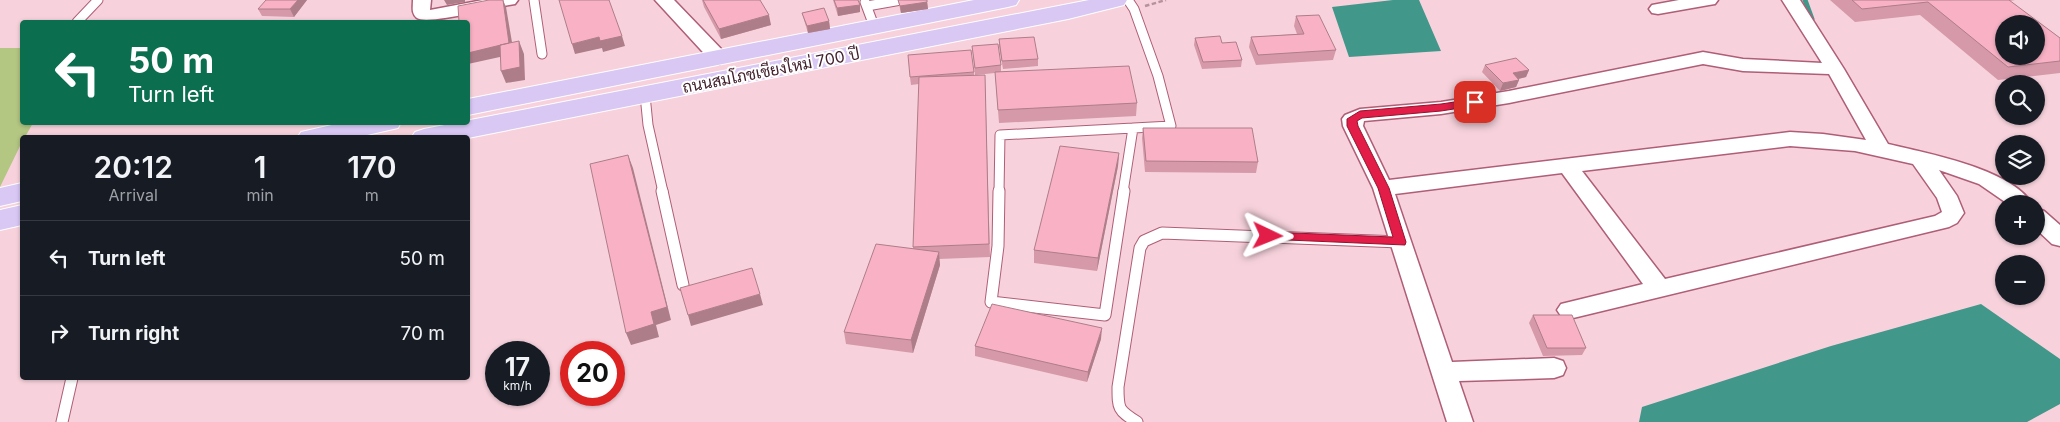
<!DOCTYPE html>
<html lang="en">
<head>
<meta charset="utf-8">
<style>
  :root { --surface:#171b24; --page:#242831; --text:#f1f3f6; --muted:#9ea1a6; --line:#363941 }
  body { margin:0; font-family:Inter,Sarabun,sans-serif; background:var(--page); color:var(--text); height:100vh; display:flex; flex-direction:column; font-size:19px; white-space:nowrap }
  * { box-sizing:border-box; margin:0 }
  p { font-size:16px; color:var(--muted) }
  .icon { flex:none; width:28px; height:28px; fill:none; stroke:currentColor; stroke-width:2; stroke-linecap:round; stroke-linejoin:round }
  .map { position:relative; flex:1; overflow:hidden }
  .details { position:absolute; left:20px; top:135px; width:450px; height:245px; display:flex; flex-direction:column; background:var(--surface); border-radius:5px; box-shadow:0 1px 4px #0004 }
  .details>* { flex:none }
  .top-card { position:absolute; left:20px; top:20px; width:450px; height:105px; border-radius:5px; box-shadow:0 1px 4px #0004; background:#0b6e4f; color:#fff; overflow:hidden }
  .buttons { position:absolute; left:1995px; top:15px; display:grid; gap:10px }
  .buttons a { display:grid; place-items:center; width:50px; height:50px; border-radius:50%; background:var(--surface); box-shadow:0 1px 4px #0004; font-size:25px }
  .speed { position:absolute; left:485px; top:341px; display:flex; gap:10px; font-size:25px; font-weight:700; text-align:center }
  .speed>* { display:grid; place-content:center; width:65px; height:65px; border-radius:50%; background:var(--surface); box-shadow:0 1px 4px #0004; line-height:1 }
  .speed small { font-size:12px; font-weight:400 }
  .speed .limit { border:8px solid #d22; background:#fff; color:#111 }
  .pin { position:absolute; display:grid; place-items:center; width:42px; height:42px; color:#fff; margin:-21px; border-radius:10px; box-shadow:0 2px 8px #0006 }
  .me { position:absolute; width:55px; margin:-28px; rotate:92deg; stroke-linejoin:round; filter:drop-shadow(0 0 4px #0008) }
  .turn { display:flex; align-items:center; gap:18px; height:105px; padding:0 25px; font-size:22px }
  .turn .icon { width:65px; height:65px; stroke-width:2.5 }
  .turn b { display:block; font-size:35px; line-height:42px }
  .eta { display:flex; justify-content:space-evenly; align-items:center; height:85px; text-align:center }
  .eta b { font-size:30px; font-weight:600; line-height:35px }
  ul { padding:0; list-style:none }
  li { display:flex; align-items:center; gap:15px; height:75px; padding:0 25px; border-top:1px solid var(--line) }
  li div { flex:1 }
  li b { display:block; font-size:19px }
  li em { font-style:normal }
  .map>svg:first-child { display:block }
  .green { fill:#b3c682 }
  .water { fill:#419789 }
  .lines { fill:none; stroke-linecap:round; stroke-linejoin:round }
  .stream { stroke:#419789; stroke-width:5 }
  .service-far1-casing { stroke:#af5e77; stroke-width:11 }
  .service-casing { stroke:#af5e77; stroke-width:13 }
  .minor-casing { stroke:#af5e77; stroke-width:3 }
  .primary-casing { stroke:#fff; stroke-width:2 }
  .path { stroke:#b6929c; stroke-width:2.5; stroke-dasharray:4.5 2.5; stroke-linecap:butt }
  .service-far1 { stroke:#fff; stroke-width:9 }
  .service { stroke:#fff; stroke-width:11 }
  .minor { fill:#fff; fill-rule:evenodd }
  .primary { fill:#d9c8f4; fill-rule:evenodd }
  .wall { fill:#d699a9 }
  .shaded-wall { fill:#ae7d8a }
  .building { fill:#f9b2c5; stroke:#ae7d8a; fill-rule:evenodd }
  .route { fill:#e11d48; stroke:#92132f }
  .labels { text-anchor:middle; stroke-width:4; stroke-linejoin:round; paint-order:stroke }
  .street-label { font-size:16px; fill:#43212c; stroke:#fff }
</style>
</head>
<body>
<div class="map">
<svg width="2060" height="422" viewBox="0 0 2060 422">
  <rect width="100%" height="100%" fill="#f7d2dc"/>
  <path class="green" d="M0,48H22V122L33,123L25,137L22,138V142L0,187Z"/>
  <path class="water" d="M1393,0H1419L1441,51L1349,57L1332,7Z
    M1981,304L2060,359V404L2027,422H1639L1642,407L1831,346Z"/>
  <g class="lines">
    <path class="stream" d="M1805,0L1812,19"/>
    <defs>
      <path id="service-far1" d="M534,0L542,54
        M865,2L874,26
        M867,6L901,0
        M77,22L98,0
        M645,95L648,125L663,192
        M999,192L1000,135L1171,126L1158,76L1134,9L1128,0
        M1123,192L1133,128"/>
      <path id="service" d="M662,191L683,285
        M999,191L998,246L991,302L1105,315L1124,191
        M62,422L72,378
        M1137,422C1118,410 1118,409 1118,387L1140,248L1144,241L1162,233L1400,242"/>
      <path id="minor" d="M413,0H431L430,10L483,0H518L515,4L509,5C494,8 427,25 417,18C411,13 413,7 413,0Z
        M655,0H674L726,54L728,58L726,62L719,64L712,62Z
        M1679,0H1718L1715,4L1709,5L1658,14L1652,13L1649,9L1652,5Z
        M1782,0H1800L1844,69L1888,144C1926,153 2012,169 2032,204H2008L1979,184L1939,170L1957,196L1964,213L1957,223L1949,227L1569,319L1561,316L1557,310L1561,304L1643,284L1562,173L1395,194L1452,362L1554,358L1563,361L1566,368L1563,375L1554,378L1459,381L1473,422H1447L1373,188L1343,126L1342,119L1345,115L1360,109L1441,102L1509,91L1703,52L1743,59L1822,63ZM1703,64L1743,71L1829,74L1866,140L1823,134L1790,132L1389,180L1363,126L1364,121L1441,114L1509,103ZM1790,146L1855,151L1913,164L1937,198L1942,212L1935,216L1665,279L1582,171Z
        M2036,208L2044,211L2060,225V246L2052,244L2036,229Z"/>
      <path id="primary" d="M974,0H1019L1016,5L1008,7L468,115V99Z
        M1089,0H1127L1124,5L1068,19L468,138H411L415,132L424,129Z
        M345,122H401L398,128L354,138H297L301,132Z
        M22,183V201L0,206V188Z
        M22,205V225L0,230V210Z"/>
    </defs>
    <use href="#service-far1" class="service-far1-casing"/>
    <use href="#service" class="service-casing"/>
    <use href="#minor" class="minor-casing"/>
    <use href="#primary" class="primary-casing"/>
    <path class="path" d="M1145,6L1166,0"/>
    <use href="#service-far1" class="service-far1"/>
    <use href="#service" class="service"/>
    <use href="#minor" class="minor"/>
    <use href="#primary" class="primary"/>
  </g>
  <path class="wall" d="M307,0L294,17L262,16L258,9Z
    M702,0H760L771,25L721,39L704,7Z
    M833,0H858L860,12L838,16Z
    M898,0H927L928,9L901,13Z
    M1830,0H2015L2010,1L2060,38V73L1998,80L1920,15L1855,22Z
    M802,13L829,21L830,29L808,33L804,20Z
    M1296,16L1336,50L1333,60L1256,65L1249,47L1251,37L1297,34L1294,26Z
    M1195,38L1222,43L1242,60L1241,67L1202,69L1194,45Z
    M999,39L1038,59V66L1003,69L999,46Z
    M972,46L1001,65V72L1137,103L1136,116L999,123L995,73L975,75Z
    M1485,65L1529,70L1526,77L1518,79L1519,80L1516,87L1500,91L1482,72Z
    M974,72V76L985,75L990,257L939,259L940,265L913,353L846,344L844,332L913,249L919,84L911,85L910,77Z
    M1143,128L1258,162L1256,173L1145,172L1142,138Z
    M1119,153L1118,166L1097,271L1034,263V250Z
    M1533,315L1586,348L1582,355L1543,356L1529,323Z
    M1101,339L1087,382L975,356V346Z"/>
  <path class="shaded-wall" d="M298,0H307L294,17L290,9Z
    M444,0H465V2L447,5Z
    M503,0L506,7L514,54L468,64V53Z
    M927,2L928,9L901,13L900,6Z
    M860,5V12L838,16L837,8Z
    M769,15L771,25L721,39L719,29Z
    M829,21L830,29L808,33L807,26Z
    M622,36L625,46L603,52L602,48L575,54L572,44L599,37Z
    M519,41L524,54L525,80L506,83L501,71Z
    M1529,70L1526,77L1510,81L1513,73Z
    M1519,80L1516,87L1500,91L1503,83Z
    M1119,153L1118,166L1097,271L1098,258Z
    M628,155L633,168L671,320L656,325L659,337L631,345L626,333L651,312Z
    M939,252L940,265L913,353L911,340Z
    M760,294L763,305L691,326L688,315Z
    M1102,328L1101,339L1087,382L1088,372Z"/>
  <path class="building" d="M266,0H298L290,9H258Z
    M489,0H503L509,43L468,53V22H459L458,6Z
    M559,0H609L622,36L600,41L599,37L572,44Z
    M703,0H760L769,15L719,29Z
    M834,0H858L860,5L837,8Z
    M898,0H927V2L900,6Z
    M1852,0H2009L2060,38V61L2008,67L1928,2L1862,9ZM2004,24H2036V56H2004Z
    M824,8L829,21L807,26L802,13Z
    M1319,15L1336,50L1258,55L1251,37L1304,34L1296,16Z
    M1220,36L1222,43L1236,42L1242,60L1203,62L1195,38Z
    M1034,37L1038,59L1002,61L999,39Z
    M519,41L520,67L501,71L500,45Z
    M998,44L1001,65L975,68L972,46Z
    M971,50L974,72L910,77L908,55Z
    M1516,58L1529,70L1513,73L1519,80L1503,83L1485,65Z
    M1129,66L1137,103L998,110L995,72Z
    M985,75L989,244L913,247L919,77Z
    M1143,128H1252L1258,162L1146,161Z
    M1060,146L1119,153L1098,258L1034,250Z
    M628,155L667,307L651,312L654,324L626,333L590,164Z
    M876,244L939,252L911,340L844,332Z
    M752,268L760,294L688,315L680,288Z
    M992,304L1102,328L1088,372L975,346Z
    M1533,315H1572L1586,348H1547Z"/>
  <path class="route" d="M1475,99L1480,102L1479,105L1441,111L1362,118L1357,121L1358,126L1389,188L1406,242L1405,245L1264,239L1262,236L1268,232L1393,237L1378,188L1347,126V119L1360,111L1441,104Z"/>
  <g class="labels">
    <g class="street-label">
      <text transform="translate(771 70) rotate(-11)" y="6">ถนนสมโภชเชียงใหม่ 700 ปี</text>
    </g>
  </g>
</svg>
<div class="buttons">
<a><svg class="icon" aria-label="sound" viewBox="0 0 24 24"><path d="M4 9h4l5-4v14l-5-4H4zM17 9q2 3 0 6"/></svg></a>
<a><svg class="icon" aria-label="search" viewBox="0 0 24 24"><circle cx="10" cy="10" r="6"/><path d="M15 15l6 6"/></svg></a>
<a><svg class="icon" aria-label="layers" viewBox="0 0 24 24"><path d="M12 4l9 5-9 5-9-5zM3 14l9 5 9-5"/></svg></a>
<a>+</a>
<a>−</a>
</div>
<div class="speed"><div>17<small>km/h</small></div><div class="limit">20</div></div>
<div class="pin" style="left:1475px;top:102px;background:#d93025"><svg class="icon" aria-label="arrive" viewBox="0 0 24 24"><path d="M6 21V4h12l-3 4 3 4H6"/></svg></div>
<svg class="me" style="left:1268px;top:236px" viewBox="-20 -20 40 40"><path d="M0-17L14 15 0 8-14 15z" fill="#e11d48" stroke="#fff" stroke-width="4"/></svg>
<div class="top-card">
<div class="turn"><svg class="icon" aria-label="left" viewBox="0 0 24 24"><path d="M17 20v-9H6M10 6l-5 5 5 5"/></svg><div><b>50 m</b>Turn left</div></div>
</div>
<section class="details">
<div class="eta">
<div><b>20:12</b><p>Arrival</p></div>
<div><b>1</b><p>min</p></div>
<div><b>170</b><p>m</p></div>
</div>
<ul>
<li><svg class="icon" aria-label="left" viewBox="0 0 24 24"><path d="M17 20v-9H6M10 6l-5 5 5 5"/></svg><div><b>Turn left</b></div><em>50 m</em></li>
<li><svg class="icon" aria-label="right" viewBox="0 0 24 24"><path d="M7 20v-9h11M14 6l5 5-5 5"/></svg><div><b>Turn right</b></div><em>70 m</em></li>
</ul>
</section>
</div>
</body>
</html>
